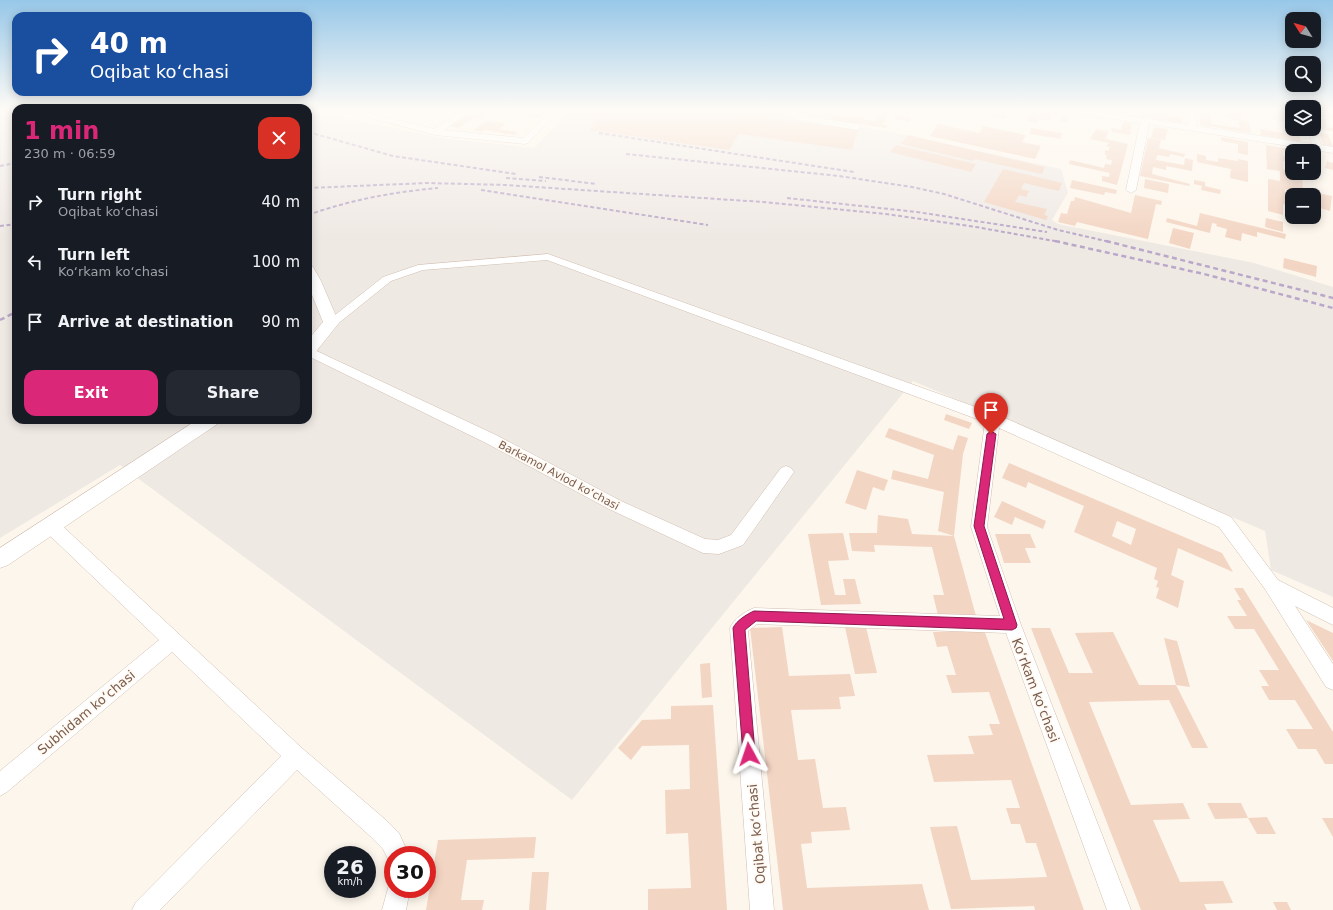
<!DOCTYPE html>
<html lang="en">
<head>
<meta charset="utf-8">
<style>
  :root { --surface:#171b24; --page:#242831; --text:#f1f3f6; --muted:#9ea1a6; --accent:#db2777 }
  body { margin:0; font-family:"DejaVu Sans",sans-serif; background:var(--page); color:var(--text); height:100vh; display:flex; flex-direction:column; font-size:15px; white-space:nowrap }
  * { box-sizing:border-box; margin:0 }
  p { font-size:13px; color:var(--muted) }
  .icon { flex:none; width:22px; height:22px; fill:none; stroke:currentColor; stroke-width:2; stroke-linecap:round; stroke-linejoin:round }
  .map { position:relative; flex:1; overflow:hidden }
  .sheet { position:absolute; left:12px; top:104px; width:300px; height:320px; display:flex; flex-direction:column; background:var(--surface); border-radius:12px; box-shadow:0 2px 10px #0003 }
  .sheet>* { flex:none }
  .hud { position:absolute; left:12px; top:12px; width:300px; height:84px; border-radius:12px; box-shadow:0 2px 10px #0003; background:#1a4fa0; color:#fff; overflow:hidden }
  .needle { width:26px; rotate:307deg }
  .buttons { position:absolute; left:1285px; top:12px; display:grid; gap:8px }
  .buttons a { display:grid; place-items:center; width:36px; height:36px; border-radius:8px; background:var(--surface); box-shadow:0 2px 10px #0003; font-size:20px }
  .speed { position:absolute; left:324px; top:846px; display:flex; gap:8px; font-size:20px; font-weight:700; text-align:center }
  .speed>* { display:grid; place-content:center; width:52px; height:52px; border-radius:50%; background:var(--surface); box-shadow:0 2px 10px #0003; line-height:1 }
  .speed small { font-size:10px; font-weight:400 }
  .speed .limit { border:6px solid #d22; background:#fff; color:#111 }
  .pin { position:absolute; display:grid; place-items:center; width:34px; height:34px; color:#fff; margin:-41px -17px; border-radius:50% 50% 50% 0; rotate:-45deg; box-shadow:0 0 4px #0007 }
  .pin .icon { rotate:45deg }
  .me { position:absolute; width:44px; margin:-22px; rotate:355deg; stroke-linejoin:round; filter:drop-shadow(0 0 3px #0008) }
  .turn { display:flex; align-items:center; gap:14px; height:84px; padding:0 12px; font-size:18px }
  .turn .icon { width:52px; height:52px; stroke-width:2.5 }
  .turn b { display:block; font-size:28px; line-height:34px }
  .round { display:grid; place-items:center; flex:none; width:42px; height:42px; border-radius:12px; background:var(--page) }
  .headline { display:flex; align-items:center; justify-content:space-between; height:68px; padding:0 12px }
  h1 { font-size:24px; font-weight:700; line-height:30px; color:var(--accent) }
  .button { display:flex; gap:8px; margin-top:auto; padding:8px 12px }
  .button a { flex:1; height:46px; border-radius:12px; background:var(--accent); color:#fff; font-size:16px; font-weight:700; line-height:46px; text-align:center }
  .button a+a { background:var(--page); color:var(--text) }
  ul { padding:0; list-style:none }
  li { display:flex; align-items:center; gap:12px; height:60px; padding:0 12px }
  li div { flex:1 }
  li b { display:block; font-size:15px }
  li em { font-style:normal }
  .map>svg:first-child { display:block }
  .industrial { fill:#efe9e4 }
  .building { fill:#f3d5c3; fill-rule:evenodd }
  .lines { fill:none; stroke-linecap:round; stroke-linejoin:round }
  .minor-casing { stroke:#d1beb0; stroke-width:1 }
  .tertiary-casing { stroke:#d1beb0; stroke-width:1 }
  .minor { fill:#fff; fill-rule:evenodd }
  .tertiary { fill:#fff; fill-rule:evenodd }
  .rail-far1 { stroke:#b9a8c9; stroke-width:2; stroke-dasharray:4 2.5; stroke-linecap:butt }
  .rail { stroke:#b9a8c9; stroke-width:2.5; stroke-dasharray:5 3.5; stroke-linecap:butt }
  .route { fill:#db2777; stroke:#8e194d }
  .labels { text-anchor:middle; stroke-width:3.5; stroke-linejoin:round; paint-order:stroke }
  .street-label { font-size:11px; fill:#7a5c4d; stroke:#fffaf3 }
  .near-street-label { font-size:13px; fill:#7a5c4d; stroke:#fffaf3 }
</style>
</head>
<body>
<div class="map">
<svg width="1333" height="910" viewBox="0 0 1333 910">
  <rect width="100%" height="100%" fill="#fdf6ec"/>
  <path class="industrial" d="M0,110H16V420H308V111L443,138L534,148L571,110H787L783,116L892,132L1061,169L1068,193L1052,220L1058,224L1254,263L1333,287V597L1271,570L1265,531L913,381L572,800L120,465L0,538Z"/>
  <path class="building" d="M391,110H428L420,114L410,112L401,117L386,113Z
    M475,110L507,112L509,110H520L537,113L541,110H549L539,118L507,112L503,115L490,112L479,119L474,118L458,128L450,126Z
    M611,110H713L858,130L852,150L739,134L729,150L589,130L602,115H607Z
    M821,110H830L829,112L834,113L833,115L848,117L849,115L875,121L880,110L889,112L883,125L887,126L886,128L796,114L798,111L818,114Z
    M894,110H903L916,112L915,116L893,112Z
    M938,110H961L960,114Z
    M992,110H1008L1006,119L990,117Z
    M1014,110L1051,114L1050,121L1039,119L1038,123L1027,121L1029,113Z
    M1106,110L1128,112V115L1106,111Z
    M1139,110H1145V112L1153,113V110H1166V116L1182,118V123L1139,116Z
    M1199,110H1210L1211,124L1240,128L1238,120L1227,118L1226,110H1240L1242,120L1249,121L1251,133L1200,125Z
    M1271,110H1292V129H1298L1301,142L1261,135L1260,129L1284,133L1283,129L1287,130L1286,122L1273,120Z
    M1314,110L1329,112L1330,115H1333V118L1314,115Z
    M895,114L912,117L909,122L893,119Z
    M1063,115L1070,116L1067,123L1060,122Z
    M1314,117L1325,119L1327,127L1333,128V131L1318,129Z
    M487,121L506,123L499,129L518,132L514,135L485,130L481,132L473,130Z
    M1123,122L1132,123L1130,135L1112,132L1111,128L1121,130Z
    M938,124L979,133L983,126L1026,135L1022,142L1041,146L1035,159L930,136Z
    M1154,127L1168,129L1165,140L1151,138Z
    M1031,128L1062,133L1061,139L1030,134Z
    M1096,129L1109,131L1106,139L1128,144L1117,185L1102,181V176L1109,177L1110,173L1069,164L1070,160L1104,168L1105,164L1111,165L1112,160L1106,159L1107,155H1105V150L1108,151L1110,147L1106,146L1109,143L1090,139Z
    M1319,133L1328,134L1333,147L1323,145Z
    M908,135L1045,167L1042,174L975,159L973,161L901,144Z
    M1221,137L1248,142V155L1238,153V144L1221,141Z
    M1148,138L1161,140L1159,148L1185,154L1184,157L1170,154L1169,157L1157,155L1156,160L1184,165L1185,158L1193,160L1192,171L1166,166V170L1153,167L1152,174L1190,184L1189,186L1140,176Z
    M896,145L976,164L971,172L890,152Z
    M1266,145L1297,150L1292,151V153L1283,151V156L1292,158V162L1283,161V169L1292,171V173H1310V178L1302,176L1303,190L1332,196L1330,211L1320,208L1321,201L1314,200V195H1306L1285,189V197L1292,199V206L1283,204V215L1268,211V179L1280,181V171L1267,169Z
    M1197,154L1206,156V160L1218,162V158L1238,161V159L1248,161V182L1230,178L1231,169L1197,162Z
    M1327,161L1333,163V170L1325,168Z
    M1003,169L1062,183L1059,191L1024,183L1021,189L1029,191L1026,197L1019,195L1015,202L1047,209L1044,215L1048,216L1046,220L984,202Z
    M1145,179L1169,184L1168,193L1144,188Z
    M1072,180L1117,190L1116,194L1105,192L1104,195L1070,188Z
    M1194,180L1205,182V186L1221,190L1220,194L1201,190L1202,186L1194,184Z
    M1135,195L1162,201L1161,205L1156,204L1148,239L1077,222L1075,226L1058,222L1061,213L1067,214L1071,201H1074L1075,197L1131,213Z
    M1200,213L1286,234L1285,239L1257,232V237L1242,233L1241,241L1225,237L1227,229L1216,226L1217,224L1212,223L1210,233L1166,222L1167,218L1197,226Z
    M1266,218L1283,222V232L1265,227Z
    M1173,228L1194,233L1190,249L1169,243Z
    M1284,258L1317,266L1316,277L1283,268Z
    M946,414L972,423L969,429L944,420Z
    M889,428L953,450L958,435L968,438L963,454L954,536L976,616L938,615L933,595H944L932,547L874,545L875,552L852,551L849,533H877L878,515L908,519L912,534L954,536L938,531L944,492L891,479L893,470L928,479L934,455L885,437Z
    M1009,463L1222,553L1233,572L1178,548L1171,575L1184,581L1178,608L1156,598L1159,588L1156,587L1158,581L1154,579L1157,568L1074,532L1084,506L1028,482L1026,488L1002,478ZM1117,521L1136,529L1131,545L1112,536Z
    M857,470L888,480L884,491L873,487L866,510L845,503Z
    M1002,501L1046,521L1043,529L1015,517L1012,525L994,517Z
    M843,533L849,560L828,561L835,595H846L843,579H855L861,604L821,605L808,534Z
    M995,534H1030L1036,548H1025L1031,563H1004Z
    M1234,588H1243L1333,732V764H1325L1316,749H1298L1286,729H1313L1295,700H1269L1261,686H1269L1259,670H1279L1254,629H1235L1227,616H1247L1237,600H1241Z
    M1306,620L1333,633V661Z
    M782,627L789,676L850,674L855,696L839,697L841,709L791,710L798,760L815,759L823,808L846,807L850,830L811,832L812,843L801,844L807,888L922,884L929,910H783L750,628Z
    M845,627H866L877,673L855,674Z
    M1031,628H1050L1069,673H1093L1075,633L1113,632L1139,685H1176L1164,638L1177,641L1190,687L1176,685L1208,748H1192L1169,700L1089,702L1131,805L1183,803L1190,819L1153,820L1180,882L1223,881L1233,903L1204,904L1207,910H1141Z
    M984,630L1084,910H1035L1034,906L951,909L930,827L957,826L971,880L1047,877L1036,843H1026L1020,824H1011L1006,808H1020L1011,780L934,782L927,755L974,754L968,736L993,735L989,724H1000L989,692L952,693L946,675H956L947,646L937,647L933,632Z
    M710,663L712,697L702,698L700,664Z
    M713,705L727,910H648V889L691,888L688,833L666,834L665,790L690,789L689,745L642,746L631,760L618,748L642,720L671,719V706Z
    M1207,803H1241L1248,818L1215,819Z
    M1267,817L1276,834H1257L1248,818Z
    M1322,818H1333V837Z
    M536,837L534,858L467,860L461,900H484L482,910H426L438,840Z
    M532,872H549L546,910H529Z
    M1273,902H1287L1291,910H1277Z"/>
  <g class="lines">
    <defs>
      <path id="minor" d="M341,110H356L434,129L462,110H472L444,130L523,138L551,110H560L528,143L525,144L435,135Z
        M792,110H800L799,115L857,124L861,127L857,130L797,120L790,116Z
        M1068,110H1090L1188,125V110H1196V126L1312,144L1308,129H1314V127L1316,129L1321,145L1333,147V153L1149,124L1136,190L1131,193L1126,190L1140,123L1072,113Z
        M548,254L998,415L1231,517L1278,580L1333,608V625L1295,606L1333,664V690L1326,687L1265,589L1219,527L999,428L987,527L1021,625L1131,910H1107L1006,633L757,624L748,631L774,910H750L730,628C734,619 744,612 754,608L1000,616L971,527L985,422L547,260L423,270L391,281L335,326L331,327L325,323L383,277L418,265Z
        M308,347L496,435L621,501L705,539L718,540L731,535L781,468L786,466L791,468L794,472L743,545L719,554L703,553L609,509L486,443L308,356Z
        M51,519L57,521L303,749L386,820L399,833L409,855H393V864L390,863L383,849L370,836L297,770L160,910H132L136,902L281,756L172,652L7,792L0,796V771L159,640L45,531L43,526L45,521Z
        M393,880V889H410L406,910H382L390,881Z"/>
      <path id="tertiary" d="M308,266L313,267L321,281L339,323L314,354L308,355V340L323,322L308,285Z
        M197,420H219L216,425L8,565L0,568V548Z"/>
    </defs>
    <use href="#minor" class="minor-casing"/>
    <use href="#tertiary" class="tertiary-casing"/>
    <use href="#minor" class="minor"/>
    <use href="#tertiary" class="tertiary"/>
    <path class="rail-far1" d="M308,132L393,156L516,174
      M599,133L854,172
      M626,154L839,176L912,187L944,194L1058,230L1110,242
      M0,166L16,163
      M539,177L597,184
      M506,178L546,181
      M308,188L427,183L506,185L763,202L886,214L976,227L1060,242
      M481,190L708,225
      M787,198L917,212L1047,232
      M308,215C350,200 393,192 438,188
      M0,226L16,224"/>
    <path class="rail" d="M1055,241L1204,274L1333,308
      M1106,241L1333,298
      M0,320L16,312"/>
  </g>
  <linearGradient id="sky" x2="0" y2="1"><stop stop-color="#97c7e8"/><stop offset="0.46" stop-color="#fefbf6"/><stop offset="1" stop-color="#fefbf6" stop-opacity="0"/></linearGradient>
  <rect width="1333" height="238" fill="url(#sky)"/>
  <path class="route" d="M991,431L996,434L984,526L1017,625L1016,628L1012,630L756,621L745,630L755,754L754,758L749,760L745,758L743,754L733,628C736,621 747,614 754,611L1004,619L974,526L987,434Z"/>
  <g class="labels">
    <g class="street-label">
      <text transform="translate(559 475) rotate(28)" y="4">Barkamol Аvlod koʻchasi</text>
    </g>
    <g class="near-street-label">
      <text transform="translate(1036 690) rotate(69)" y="5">Koʻrkam koʻchasi</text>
      <text transform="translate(86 712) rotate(-40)" y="5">Subhidam koʻchasi</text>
      <text transform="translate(756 834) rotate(-95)" y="5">Oqibat koʻchasi</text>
    </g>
  </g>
</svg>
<div class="buttons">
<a><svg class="needle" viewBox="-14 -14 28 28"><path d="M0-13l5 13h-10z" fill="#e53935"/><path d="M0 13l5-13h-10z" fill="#9ea1a6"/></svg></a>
<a><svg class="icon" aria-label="search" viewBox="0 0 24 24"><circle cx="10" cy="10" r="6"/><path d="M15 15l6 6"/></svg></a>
<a><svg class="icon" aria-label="layers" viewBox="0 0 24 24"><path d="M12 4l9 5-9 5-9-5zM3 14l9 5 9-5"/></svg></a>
<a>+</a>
<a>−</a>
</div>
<div class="speed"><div>26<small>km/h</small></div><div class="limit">30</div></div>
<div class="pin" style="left:991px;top:434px;background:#d93025"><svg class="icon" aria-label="arrive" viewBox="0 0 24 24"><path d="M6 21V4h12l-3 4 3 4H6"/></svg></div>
<svg class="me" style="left:749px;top:754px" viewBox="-20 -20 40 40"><path d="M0-17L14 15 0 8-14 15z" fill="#db2777" stroke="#fff" stroke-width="4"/></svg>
<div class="hud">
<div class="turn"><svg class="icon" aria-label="right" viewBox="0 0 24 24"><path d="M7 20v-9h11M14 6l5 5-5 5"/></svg><div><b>40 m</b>Oqibat koʻchasi</div></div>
</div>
<section class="sheet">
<div class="headline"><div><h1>1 min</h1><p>230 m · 06:59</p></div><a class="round" style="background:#d93025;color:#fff"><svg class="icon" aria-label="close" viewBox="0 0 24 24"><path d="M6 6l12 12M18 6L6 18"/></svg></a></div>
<ul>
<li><svg class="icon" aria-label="right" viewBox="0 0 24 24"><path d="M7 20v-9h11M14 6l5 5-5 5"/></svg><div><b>Turn right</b><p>Oqibat koʻchasi</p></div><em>40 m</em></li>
<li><svg class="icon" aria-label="left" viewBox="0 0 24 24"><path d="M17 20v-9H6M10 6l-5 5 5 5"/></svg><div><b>Turn left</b><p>Koʻrkam koʻchasi</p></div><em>100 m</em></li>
<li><svg class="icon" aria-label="arrive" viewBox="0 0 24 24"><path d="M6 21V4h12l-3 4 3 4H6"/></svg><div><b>Arrive at destination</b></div><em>90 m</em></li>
</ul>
<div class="button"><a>Exit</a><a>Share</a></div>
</section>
</div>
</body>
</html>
